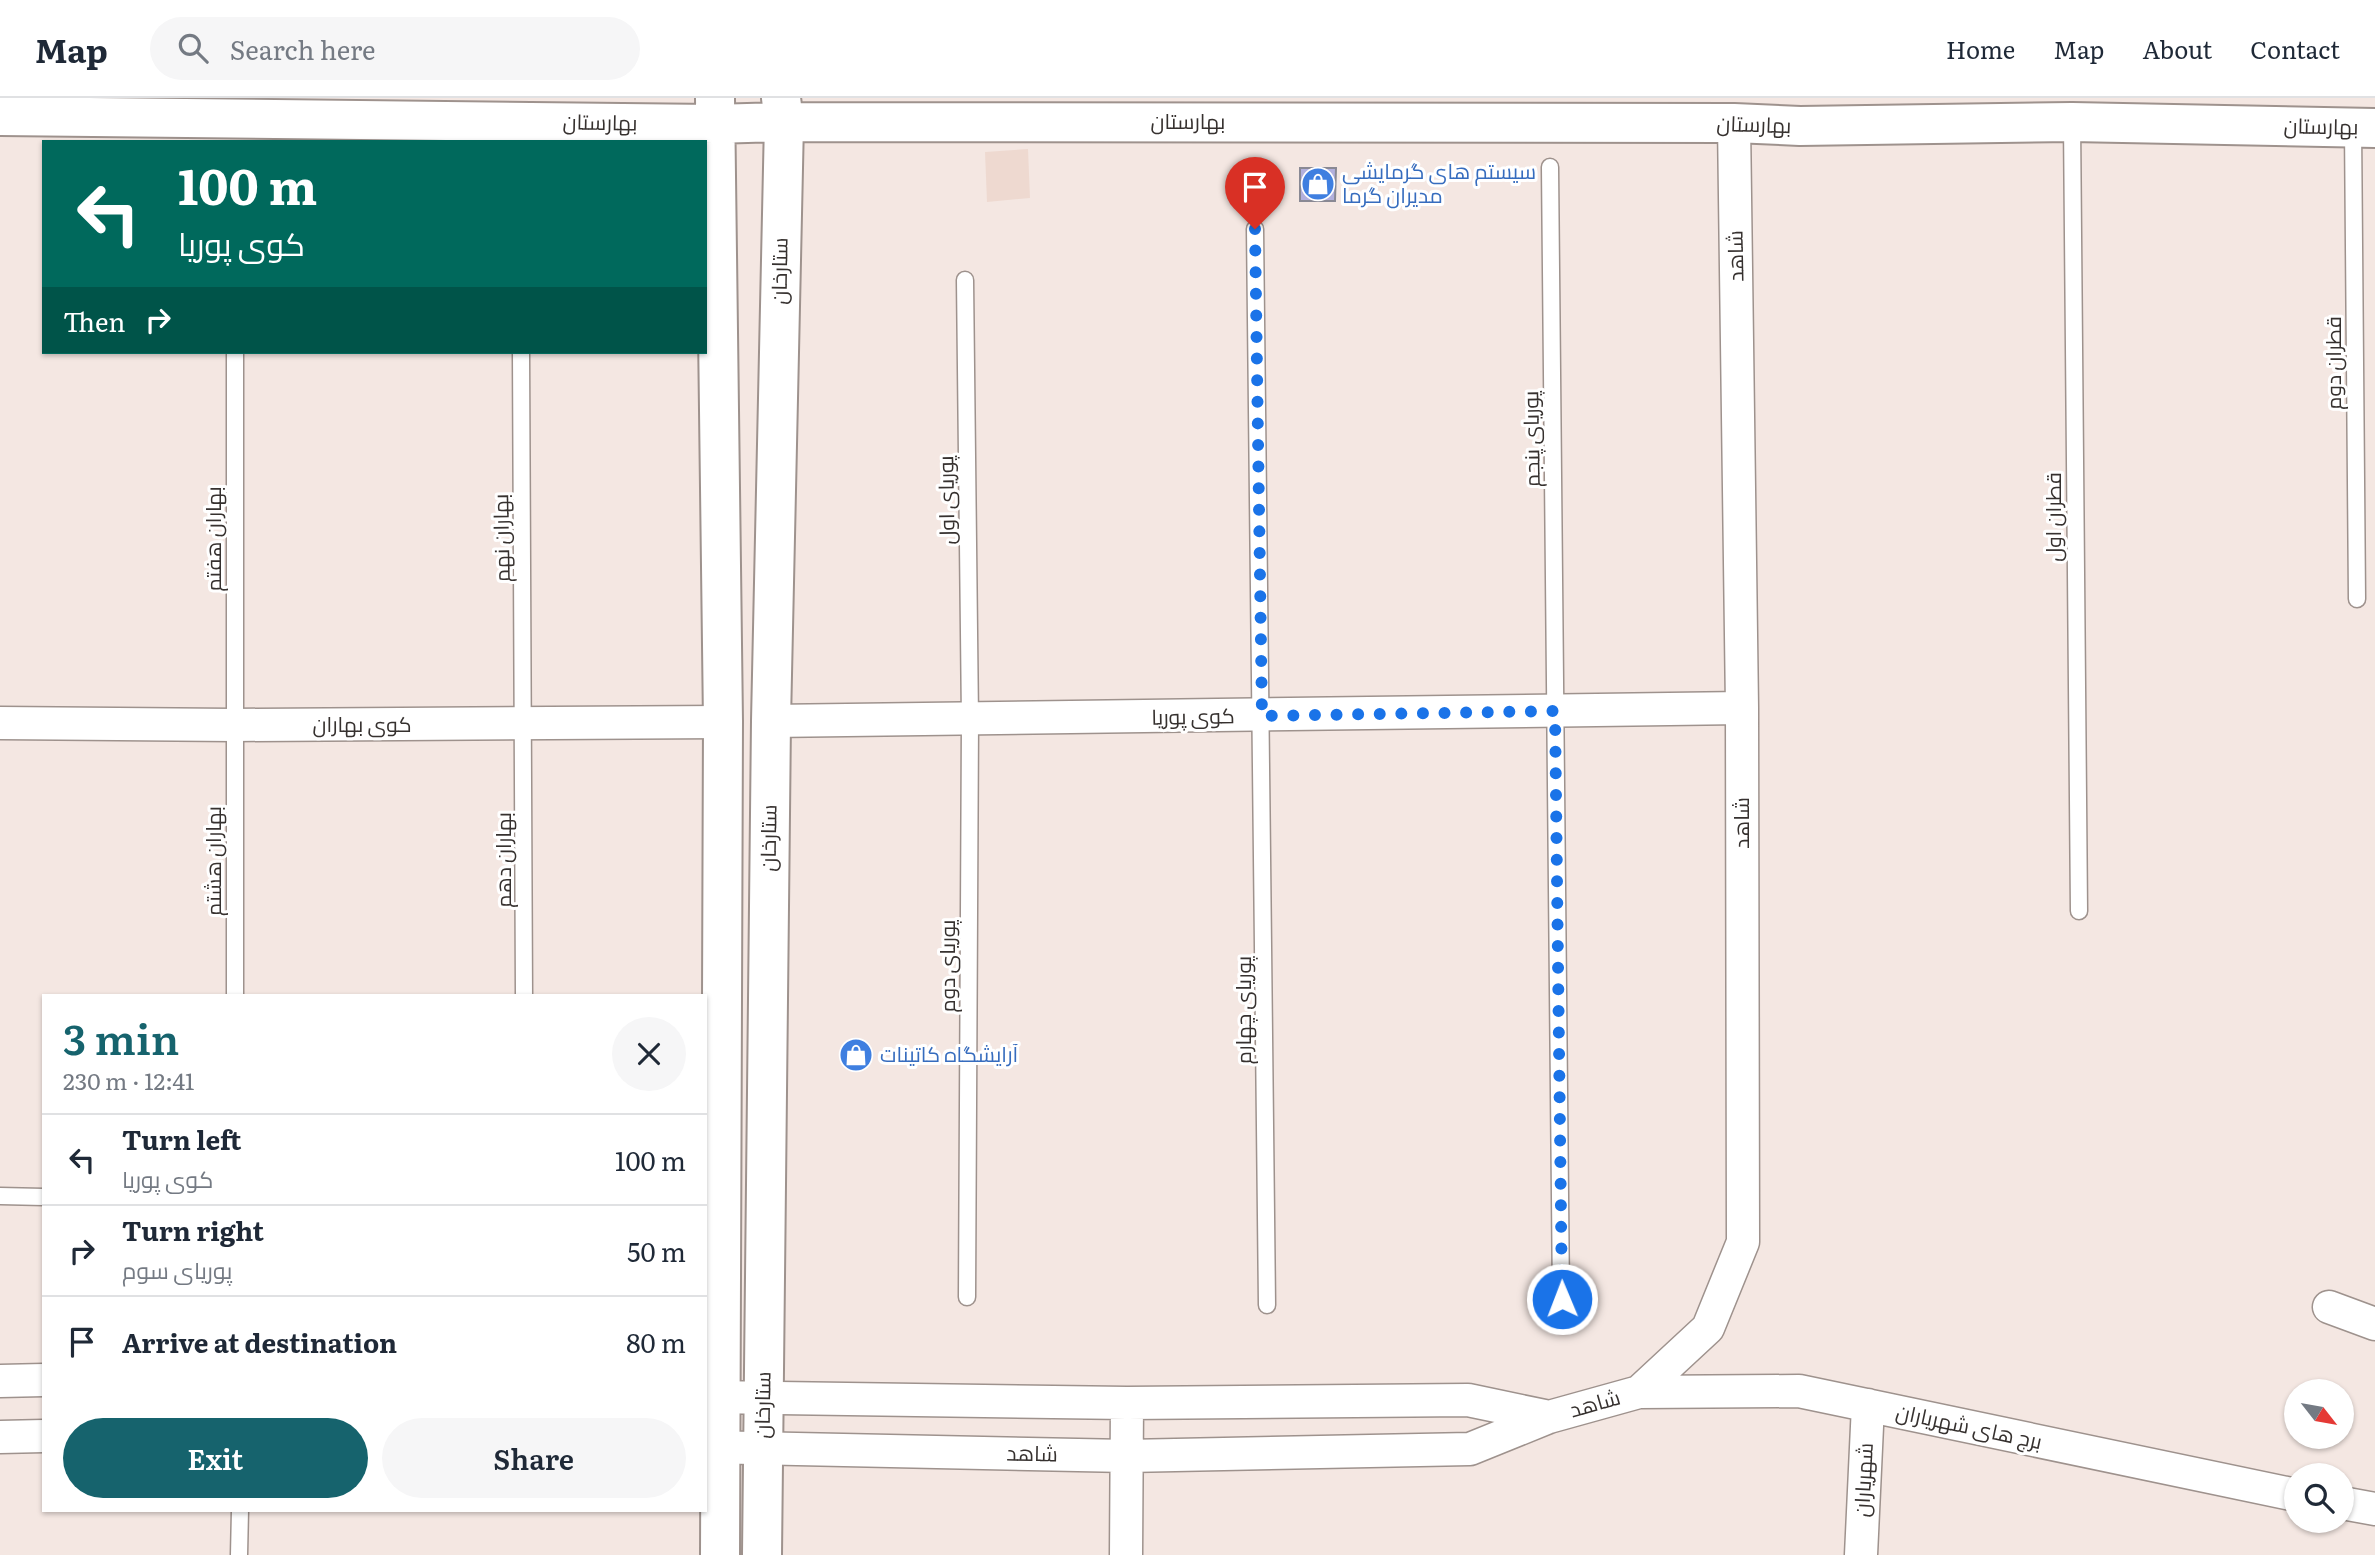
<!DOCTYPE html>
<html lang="en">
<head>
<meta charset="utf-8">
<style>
  :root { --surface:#fff; --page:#f6f6f7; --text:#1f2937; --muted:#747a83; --line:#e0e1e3; --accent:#16636d }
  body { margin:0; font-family:Literata,Cairo,serif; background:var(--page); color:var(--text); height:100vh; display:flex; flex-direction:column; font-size:26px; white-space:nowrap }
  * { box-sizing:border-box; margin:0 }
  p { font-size:23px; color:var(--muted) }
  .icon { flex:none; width:38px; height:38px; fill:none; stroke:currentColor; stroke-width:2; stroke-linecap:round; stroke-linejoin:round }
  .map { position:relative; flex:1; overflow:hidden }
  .side { position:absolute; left:42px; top:896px; width:665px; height:518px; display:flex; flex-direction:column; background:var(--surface); border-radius:0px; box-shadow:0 2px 5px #0004 }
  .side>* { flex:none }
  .hud { position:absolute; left:42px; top:42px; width:665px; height:214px; border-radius:0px; box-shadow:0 2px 5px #0004; background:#00695c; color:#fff; overflow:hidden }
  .needle { width:46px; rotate:121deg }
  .tools { position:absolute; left:2284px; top:1281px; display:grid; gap:14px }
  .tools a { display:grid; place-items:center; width:70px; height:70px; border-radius:50%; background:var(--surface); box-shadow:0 2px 5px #0004; font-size:35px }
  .pin { position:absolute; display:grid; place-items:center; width:60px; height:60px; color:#fff; margin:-72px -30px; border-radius:50% 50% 50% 0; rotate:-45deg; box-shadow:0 0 7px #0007 }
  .pin .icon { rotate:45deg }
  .me { position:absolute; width:77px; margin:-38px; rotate:359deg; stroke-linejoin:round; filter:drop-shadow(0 0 5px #0008) }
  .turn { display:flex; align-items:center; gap:24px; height:147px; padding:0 21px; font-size:32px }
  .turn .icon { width:91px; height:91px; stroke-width:2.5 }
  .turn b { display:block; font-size:49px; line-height:60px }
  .then { display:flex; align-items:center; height:66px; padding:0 21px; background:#0003; gap:14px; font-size:26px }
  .round { display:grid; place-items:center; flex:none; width:74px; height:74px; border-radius:37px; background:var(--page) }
  .overview { display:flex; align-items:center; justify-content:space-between; height:119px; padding:0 21px }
  h1 { font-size:42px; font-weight:600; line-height:52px; color:var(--accent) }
  .cta { display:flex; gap:14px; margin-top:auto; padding:14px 21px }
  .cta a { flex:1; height:80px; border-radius:42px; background:var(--accent); color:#fff; font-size:28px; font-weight:600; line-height:80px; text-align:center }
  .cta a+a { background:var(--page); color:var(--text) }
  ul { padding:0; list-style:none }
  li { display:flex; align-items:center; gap:21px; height:91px; padding:0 21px; border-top:2px solid var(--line) }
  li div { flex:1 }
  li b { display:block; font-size:26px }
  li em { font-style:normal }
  header { display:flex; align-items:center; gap:42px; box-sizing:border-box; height:98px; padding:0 35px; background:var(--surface); border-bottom:2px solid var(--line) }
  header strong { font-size:33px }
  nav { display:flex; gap:38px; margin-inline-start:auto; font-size:24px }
  .search { width:490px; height:63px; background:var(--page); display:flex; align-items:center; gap:18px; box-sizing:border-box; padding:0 24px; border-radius:38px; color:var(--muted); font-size:26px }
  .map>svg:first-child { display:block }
  .built { fill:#eed9d0 }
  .building { fill:#b2b0dd; stroke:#898994; stroke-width:2 }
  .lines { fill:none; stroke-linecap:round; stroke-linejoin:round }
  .service-casing { stroke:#9e928d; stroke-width:19 }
  .minor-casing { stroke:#9e928d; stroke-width:35 }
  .tertiary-casing { stroke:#9e928d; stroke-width:42 }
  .service { stroke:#fff; stroke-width:16 }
  .minor { stroke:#fff; stroke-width:32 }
  .tertiary { stroke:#fff; stroke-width:38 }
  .route { stroke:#1a73e8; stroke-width:12; stroke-dasharray:0 21.6 }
  .labels { text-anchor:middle; stroke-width:6; stroke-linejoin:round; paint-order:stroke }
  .street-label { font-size:21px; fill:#36312f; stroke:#fff }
  .shop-label { font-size:21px; fill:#366cbe; stroke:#fff; text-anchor:start }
</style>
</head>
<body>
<header>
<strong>Map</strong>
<div class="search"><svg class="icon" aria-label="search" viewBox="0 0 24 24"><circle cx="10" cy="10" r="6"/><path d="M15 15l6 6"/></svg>Search here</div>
<nav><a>Home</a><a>Map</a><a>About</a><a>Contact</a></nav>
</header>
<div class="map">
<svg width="2375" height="1457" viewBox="0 0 2375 1457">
  <rect width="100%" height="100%" fill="#f4e7e2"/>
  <path class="built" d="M1028,51L1030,100L987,104L985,54Z"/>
  <path class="building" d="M1300,70H1336L1335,103H1300Z"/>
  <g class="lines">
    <defs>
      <path id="service" d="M2072,24L2079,813
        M2353,29L2357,501
        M1550,69L1561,1201
        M1255,131L1267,1207
        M965,182L970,622L967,1199
        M521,254L524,898
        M235,898V254
        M0,1098L44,1099
        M239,1457L240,1412"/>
      <path id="minor" d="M771,623L1742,610
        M0,625L234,627L723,624
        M2329,1209L2375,1226
        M0,1283L44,1282
        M1639,1294L1799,1293L2296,1397
        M705,1299L1127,1305L1468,1302L1549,1319
        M0,1339L44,1338
        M705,1349L1127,1358L1470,1351L1549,1319L1639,1294L1708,1230L1743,1144L1742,610L1734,25
        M2342,1405L2375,1411
        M1126,1457L1127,1305
        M1861,1457L1868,1307"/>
      <path id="tertiary" d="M715,0L723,624L720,1457
        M0,18L714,26L784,24L1734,25L1800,28L2072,24L2375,30
        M762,1457L771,623L784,24L781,0"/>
    </defs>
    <use href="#service" class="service-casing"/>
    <use href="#minor" class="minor-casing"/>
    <use href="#tertiary" class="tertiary-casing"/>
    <use href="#service" class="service"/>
    <use href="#minor" class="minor"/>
    <use href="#tertiary" class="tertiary"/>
  </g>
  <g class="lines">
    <path class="route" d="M1255,131L1262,618L1555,613L1562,1201"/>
  </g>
  <defs>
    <symbol id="shop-disc" viewBox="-11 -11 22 22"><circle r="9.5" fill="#3f7fe0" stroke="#fff"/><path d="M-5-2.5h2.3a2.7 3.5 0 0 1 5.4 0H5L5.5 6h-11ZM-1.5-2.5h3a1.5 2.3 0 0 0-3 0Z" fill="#fff"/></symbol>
  </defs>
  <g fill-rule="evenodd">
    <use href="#shop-disc" x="1299" y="67" width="38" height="38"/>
    <use href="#shop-disc" x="837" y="938" width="38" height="38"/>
  </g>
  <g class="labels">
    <g class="street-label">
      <text x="1188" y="31">بهارستان</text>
      <text transform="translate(600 25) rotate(1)" y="7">بهارستان</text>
      <text transform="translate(1754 27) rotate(2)" y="7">بهارستان</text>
      <text transform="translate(2321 29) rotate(1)" y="7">بهارستان</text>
      <text transform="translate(1736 158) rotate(-91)" y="7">شاهد</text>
      <text transform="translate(780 173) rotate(-89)" y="7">ستارخان</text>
      <text transform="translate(2334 265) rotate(-90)" y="7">قطران دوم</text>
      <text transform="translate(1532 341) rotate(-91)" y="7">پوریای پنجم</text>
      <text transform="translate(947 402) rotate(-91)" y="7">پوریای اول</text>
      <text transform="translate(2054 419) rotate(-90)" y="7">قطران اول</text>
      <text transform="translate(502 440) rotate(-91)" y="7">بهاران نهم</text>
      <text transform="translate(214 441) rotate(-90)" y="7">بهاران هفتم</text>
      <text transform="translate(1193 619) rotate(-1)" y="7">کوی پوریا</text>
      <text x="362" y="634">کوی بهاران</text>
      <text transform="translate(1742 725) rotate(-90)" y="7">شاهد</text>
      <text transform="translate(769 740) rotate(-89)" y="7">ستارخان</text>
      <text transform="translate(504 762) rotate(-90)" y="7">بهاران دهم</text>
      <text transform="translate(214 763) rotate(-90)" y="7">بهاران هشتم</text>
      <text transform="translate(948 868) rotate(-90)" y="7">پوریای دوم</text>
      <text transform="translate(1244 912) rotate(-90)" y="7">پوریای چهارم</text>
      <text transform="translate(1595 1306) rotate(-16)" y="7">شاهد</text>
      <text transform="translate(763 1307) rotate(-89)" y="7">ستارخان</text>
      <text transform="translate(1969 1329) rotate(12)" y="7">برج های شهریاران</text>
      <text transform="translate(1032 1356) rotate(1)" y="7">شاهد</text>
      <text transform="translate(1864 1382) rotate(-87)" y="7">شهریاران</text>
    </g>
    <g class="shop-label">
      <text x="1342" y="81">سیستم های گرمایشی<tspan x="1342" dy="24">مدیران گرما</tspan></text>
      <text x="880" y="964">آرایشگاه کاتینات</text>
    </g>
  </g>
</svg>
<div class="tools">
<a><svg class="needle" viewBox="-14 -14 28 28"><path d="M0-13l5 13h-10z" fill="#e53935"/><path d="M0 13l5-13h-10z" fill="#747a83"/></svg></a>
<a><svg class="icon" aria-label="search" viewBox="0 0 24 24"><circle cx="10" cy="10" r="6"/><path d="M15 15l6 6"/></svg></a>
</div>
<div class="pin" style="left:1255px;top:131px;background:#d93025"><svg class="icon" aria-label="arrive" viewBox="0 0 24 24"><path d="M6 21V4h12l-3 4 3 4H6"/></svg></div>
<svg class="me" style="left:1562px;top:1201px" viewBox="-20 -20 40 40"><circle r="17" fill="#1a73e8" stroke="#fff" stroke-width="3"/><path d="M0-11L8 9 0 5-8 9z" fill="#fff"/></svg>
<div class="hud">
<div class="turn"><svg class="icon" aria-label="left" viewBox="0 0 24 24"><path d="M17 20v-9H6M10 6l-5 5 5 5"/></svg><div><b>100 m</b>کوی پوریا</div></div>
<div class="then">Then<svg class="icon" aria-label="right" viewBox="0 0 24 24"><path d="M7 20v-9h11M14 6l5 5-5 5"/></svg></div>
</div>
<section class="side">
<div class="overview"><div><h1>3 min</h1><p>230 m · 12:41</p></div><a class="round"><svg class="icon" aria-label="close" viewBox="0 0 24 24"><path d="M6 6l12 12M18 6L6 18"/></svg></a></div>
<ul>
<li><svg class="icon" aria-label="left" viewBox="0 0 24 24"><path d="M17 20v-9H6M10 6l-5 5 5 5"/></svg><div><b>Turn left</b><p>کوی پوریا</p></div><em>100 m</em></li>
<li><svg class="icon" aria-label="right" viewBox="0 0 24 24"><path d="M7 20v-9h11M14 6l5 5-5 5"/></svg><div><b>Turn right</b><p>پوریای سوم</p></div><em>50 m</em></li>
<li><svg class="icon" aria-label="arrive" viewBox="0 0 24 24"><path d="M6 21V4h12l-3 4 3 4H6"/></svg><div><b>Arrive at destination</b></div><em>80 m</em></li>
</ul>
<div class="cta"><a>Exit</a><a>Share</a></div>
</section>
</div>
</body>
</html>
